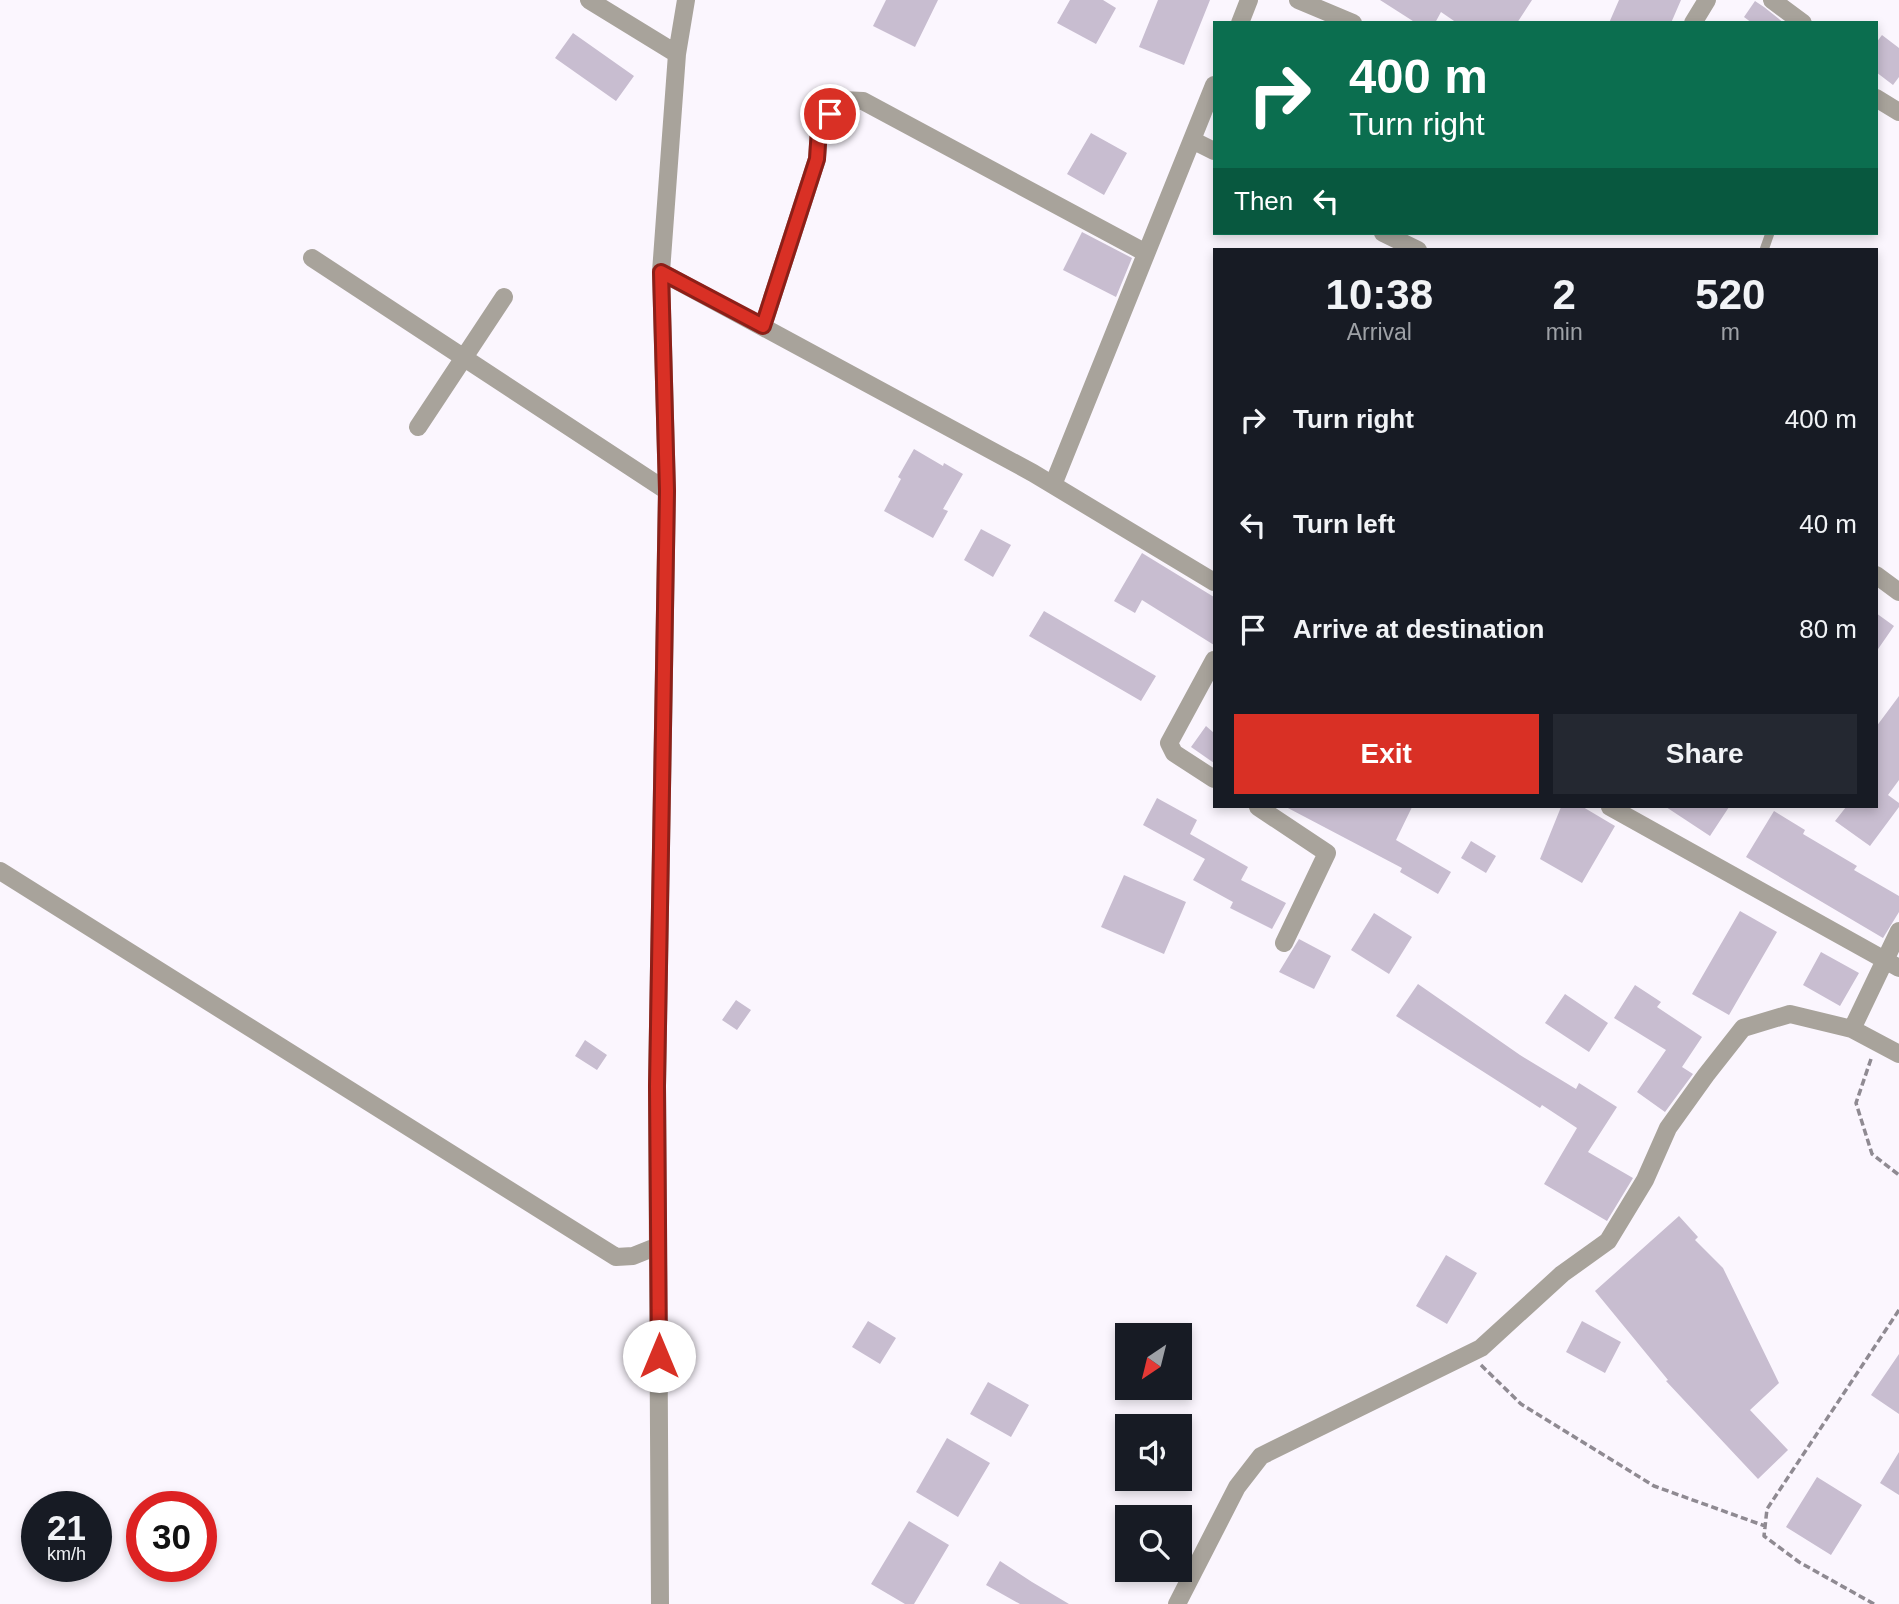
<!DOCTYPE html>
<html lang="en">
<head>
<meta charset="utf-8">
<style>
  :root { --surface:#171b24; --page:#242831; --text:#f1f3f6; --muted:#9ea1a6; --accent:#d93025 }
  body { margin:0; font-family:Helvetica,sans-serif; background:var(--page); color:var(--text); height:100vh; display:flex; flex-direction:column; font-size:26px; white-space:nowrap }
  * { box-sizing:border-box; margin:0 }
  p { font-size:23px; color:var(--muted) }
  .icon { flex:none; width:38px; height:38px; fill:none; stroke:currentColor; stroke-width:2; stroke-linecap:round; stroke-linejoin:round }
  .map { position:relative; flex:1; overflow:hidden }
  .sheet { position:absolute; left:1213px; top:248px; width:665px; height:560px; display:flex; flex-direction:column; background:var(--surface); border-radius:0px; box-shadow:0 4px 10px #0003 }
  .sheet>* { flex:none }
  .guide { position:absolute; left:1213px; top:21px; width:665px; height:214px; border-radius:0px; box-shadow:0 4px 10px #0003; background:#0b6e4f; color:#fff; overflow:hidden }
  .needle { width:46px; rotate:215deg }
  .buttons { position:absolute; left:1115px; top:1323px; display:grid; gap:14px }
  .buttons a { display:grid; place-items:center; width:77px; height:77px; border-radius:0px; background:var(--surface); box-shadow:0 4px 10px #0003; font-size:35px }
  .speed { position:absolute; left:21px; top:1491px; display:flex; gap:14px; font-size:35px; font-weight:700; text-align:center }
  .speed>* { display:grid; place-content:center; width:91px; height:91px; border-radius:50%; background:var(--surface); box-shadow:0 4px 10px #0003; line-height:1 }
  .speed small { font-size:18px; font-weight:400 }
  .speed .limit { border:10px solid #d22; background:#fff; color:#111 }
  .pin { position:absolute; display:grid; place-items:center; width:60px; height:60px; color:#fff; margin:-30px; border:4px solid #fff; border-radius:50%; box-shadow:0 2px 7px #0007 }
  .me { position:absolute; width:77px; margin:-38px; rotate:0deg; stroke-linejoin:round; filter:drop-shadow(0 0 5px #0008) }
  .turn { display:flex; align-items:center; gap:24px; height:147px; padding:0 21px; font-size:32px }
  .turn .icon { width:91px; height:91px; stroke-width:2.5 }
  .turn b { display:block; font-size:49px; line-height:60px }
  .then { display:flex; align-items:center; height:66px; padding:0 21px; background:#0003; gap:14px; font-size:26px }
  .eta { display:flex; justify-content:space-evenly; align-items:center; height:119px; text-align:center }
  .eta b { font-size:42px; font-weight:800; line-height:49px }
  .button { display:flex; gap:14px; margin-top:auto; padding:14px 21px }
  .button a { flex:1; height:80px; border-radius:0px; background:var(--accent); color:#fff; font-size:28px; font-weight:800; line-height:80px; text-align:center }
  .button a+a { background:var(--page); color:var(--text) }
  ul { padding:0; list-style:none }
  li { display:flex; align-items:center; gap:21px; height:105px; padding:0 21px }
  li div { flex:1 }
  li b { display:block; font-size:26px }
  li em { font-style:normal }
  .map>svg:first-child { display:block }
  .building { fill:#c8bdd0 }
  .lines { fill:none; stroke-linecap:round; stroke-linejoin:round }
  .path { stroke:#8f8a92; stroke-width:3.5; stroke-dasharray:7 3.5; stroke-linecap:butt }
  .lane { stroke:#a8a39b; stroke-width:9 }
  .street { stroke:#a8a39b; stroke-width:18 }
  .route-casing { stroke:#8d1f18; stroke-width:18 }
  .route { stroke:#d93025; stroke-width:12 }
</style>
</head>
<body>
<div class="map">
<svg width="1899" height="1604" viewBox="0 0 1899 1604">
  <rect width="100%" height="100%" fill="#fbf6fe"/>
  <path class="building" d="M886,0H938L915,47L873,26Z
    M1070,0H1103L1116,8L1096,44L1057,23Z
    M1158,0H1210L1184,65L1139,47Z
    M1380,0H1532L1517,23H1457L1441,12L1435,23H1416Z
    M1619,0H1681L1671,23H1609Z
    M1755,1L1764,7L1784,23H1752L1744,17Z
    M573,33L634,76L616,101L555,58Z
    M1882,35L1899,48V77L1893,85L1876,72V43Z
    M1091,133L1127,153L1104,195L1067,174Z
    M1082,232L1132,258L1116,297L1063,270Z
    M914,449L943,466L944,463L963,474L943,509L948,511L933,538L884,511L901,479L898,477Z
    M981,529L1011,545L993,577L964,560Z
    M1142,553L1214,597V645L1142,600L1135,613L1114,601Z
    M1044,611L1156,676L1141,701L1029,636Z
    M1876,613L1894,626L1876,652Z
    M1899,696V780L1888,795L1899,803V807L1870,846L1835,821L1846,807H1876V727Z
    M1206,726L1214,733V763L1191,747Z
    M1157,798L1197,820L1190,834L1248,867L1241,880L1286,903L1272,929L1230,908L1233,902L1193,880L1205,859L1143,825Z
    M1286,807H1412L1396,840L1451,872L1438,894L1400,872L1402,868Z
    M1561,807H1583L1615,826L1582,883L1540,859Z
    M1666,807H1729L1710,836Z
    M1774,811L1805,830L1803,834L1857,866L1854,870L1899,896V912L1883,938L1746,857Z
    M1471,841L1496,856L1486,873L1461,858Z
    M1124,875L1186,902L1164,954L1101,927Z
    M1740,911L1777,932L1729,1015L1692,994Z
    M1374,913L1412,937L1389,974L1351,950Z
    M1299,939L1331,956L1314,989L1279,972Z
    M1821,952L1859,973L1840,1006L1803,985Z
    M1418,984L1520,1055L1576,1089L1579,1083L1617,1107L1588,1152L1633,1178L1607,1221L1544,1184L1577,1128L1542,1105L1540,1108L1396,1016Z
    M1635,985L1661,1002L1657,1007L1702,1037L1682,1067L1693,1074L1665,1112L1637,1092L1666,1050L1614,1018Z
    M1565,994L1608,1023L1589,1052L1545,1023Z
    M736,1000L751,1010L737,1030L722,1020Z
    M585,1040L607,1055L597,1070L575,1056Z
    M1679,1216L1698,1237L1695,1240L1723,1268L1779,1383L1750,1410L1788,1450L1758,1479L1666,1381L1668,1380L1595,1291Z
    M1446,1255L1477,1273L1447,1324L1416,1306Z
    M868,1321L896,1338L880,1364L852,1347Z
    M1582,1321L1621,1342L1605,1373L1566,1352Z
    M1899,1354V1414L1871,1395Z
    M988,1382L1029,1405L1011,1437L970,1414Z
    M947,1438L990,1463L958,1517L916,1492Z
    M1899,1452V1495L1880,1483Z
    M1817,1477L1862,1505L1831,1555L1786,1527Z
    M909,1521L949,1545L914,1604H905L871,1584Z
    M1000,1561L1032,1582L1069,1604H1020L986,1585Z"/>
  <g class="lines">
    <path class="path" d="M1871,1059L1856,1103L1872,1154L1899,1175
      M1481,1365L1521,1404L1654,1486L1765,1526
      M1874,1604L1799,1562L1764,1536L1767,1509L1899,1310"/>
    <path class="lane" d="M1764,250L1770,233"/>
    <path class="street" d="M589,0L677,54
      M1298,0L1353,23
      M1772,0L1803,23
      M1240,23L1249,0
      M1693,23L1707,0
      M1876,98L1899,112
      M1192,140L1214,151
      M1383,233L1418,250
      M312,258L667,491
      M661,272L1033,473L1214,582
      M763,326L817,159L819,129L842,100L863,101L1146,253
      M418,427L504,297
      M1053,485L1214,85
      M1876,575L1899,592
      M1214,660L1169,743L1174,753L1214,779
      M1258,807L1327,853L1284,943
      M1610,807L1899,968
      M0,871L616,1257L633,1256L658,1246
      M1852,1029L1899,931
      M660,1604L657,1086L667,491L661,272L677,54L686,0
      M1177,1604L1237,1487L1261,1456L1481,1348L1562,1274L1608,1241L1645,1180L1668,1128L1706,1075L1743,1028L1790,1014L1852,1029L1899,1054"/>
  </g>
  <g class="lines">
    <defs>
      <path id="route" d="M659,1356L657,1086L667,491L661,272L763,326L817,159L819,129L830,114"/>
    </defs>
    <use href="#route" class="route-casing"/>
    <use href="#route" class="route"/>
  </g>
</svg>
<div class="buttons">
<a><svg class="needle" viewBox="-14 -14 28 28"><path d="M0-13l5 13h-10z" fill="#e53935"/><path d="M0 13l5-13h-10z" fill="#9ea1a6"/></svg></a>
<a><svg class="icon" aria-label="sound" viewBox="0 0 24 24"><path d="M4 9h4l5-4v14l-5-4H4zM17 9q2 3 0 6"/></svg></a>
<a><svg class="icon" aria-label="search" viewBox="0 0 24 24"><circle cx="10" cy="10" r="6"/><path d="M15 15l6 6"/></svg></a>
</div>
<div class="speed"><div>21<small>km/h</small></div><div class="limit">30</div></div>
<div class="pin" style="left:830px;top:114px;background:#d93025"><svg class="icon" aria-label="arrive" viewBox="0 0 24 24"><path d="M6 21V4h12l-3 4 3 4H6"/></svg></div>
<svg class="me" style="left:659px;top:1356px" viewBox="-20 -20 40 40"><circle r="19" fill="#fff"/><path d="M0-13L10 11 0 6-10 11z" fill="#d93025"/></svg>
<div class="guide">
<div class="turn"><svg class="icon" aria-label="right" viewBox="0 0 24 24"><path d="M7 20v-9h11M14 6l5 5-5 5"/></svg><div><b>400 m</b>Turn right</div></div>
<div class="then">Then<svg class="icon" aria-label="left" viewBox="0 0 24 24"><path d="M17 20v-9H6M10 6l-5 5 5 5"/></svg></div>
</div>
<section class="sheet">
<div class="eta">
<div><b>10:38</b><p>Arrival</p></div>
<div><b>2</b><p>min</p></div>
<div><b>520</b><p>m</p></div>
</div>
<ul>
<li><svg class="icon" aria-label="right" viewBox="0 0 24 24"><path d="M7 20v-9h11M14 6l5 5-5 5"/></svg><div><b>Turn right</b></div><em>400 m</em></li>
<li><svg class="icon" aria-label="left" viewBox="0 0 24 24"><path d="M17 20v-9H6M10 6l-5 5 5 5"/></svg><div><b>Turn left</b></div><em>40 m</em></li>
<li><svg class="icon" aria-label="arrive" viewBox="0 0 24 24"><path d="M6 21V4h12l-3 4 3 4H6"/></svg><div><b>Arrive at destination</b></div><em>80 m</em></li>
</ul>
<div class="button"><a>Exit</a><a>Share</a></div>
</section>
</div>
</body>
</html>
